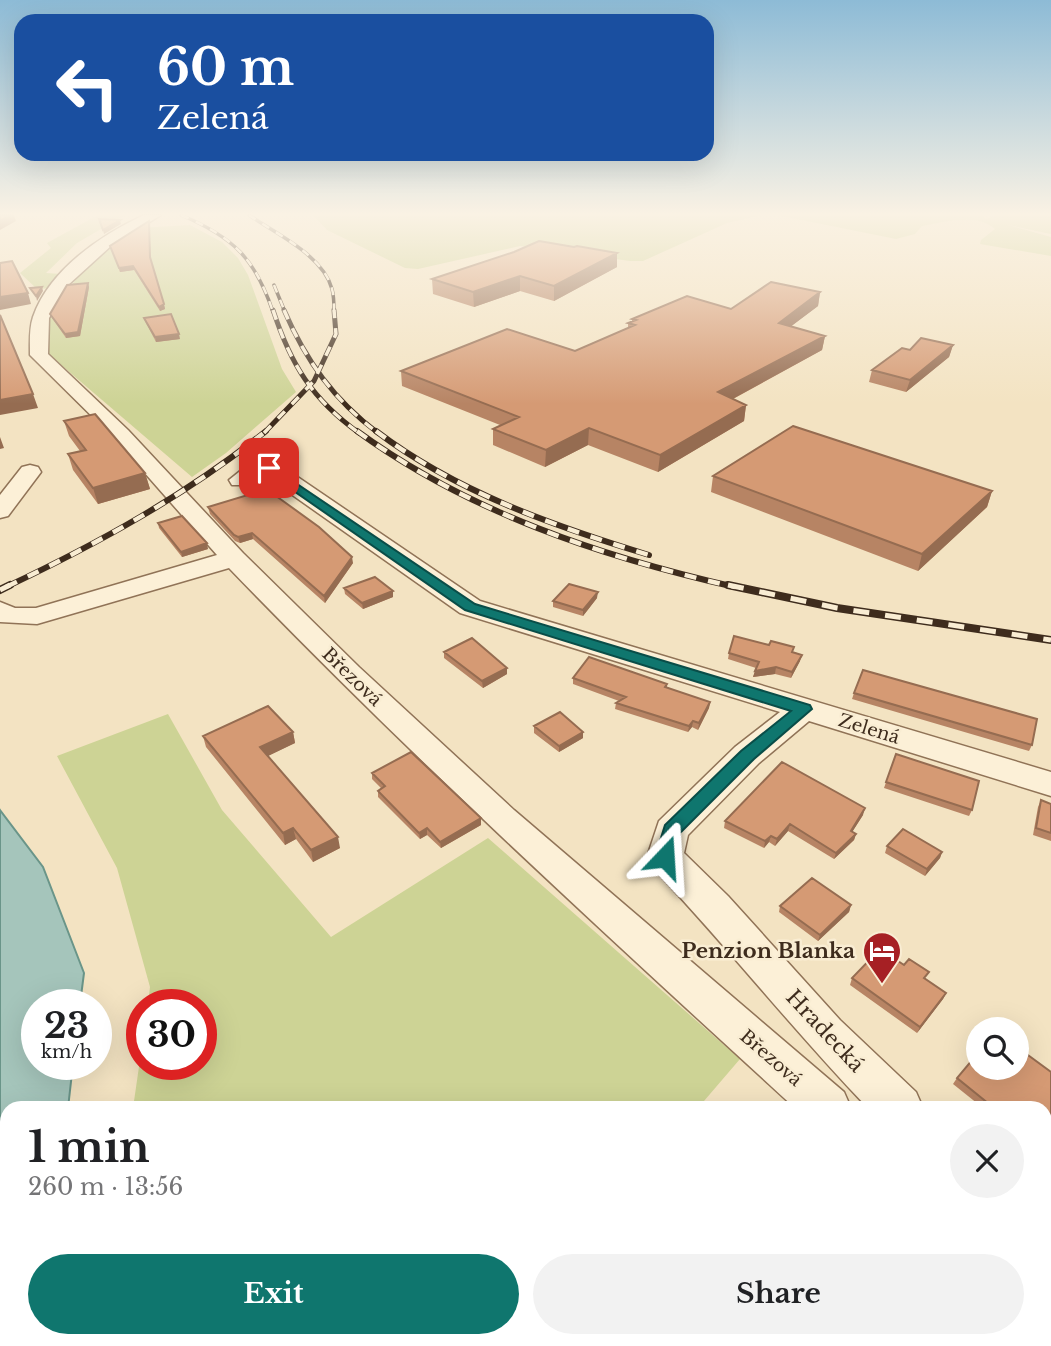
<!DOCTYPE html>
<html lang="en">
<head>
<meta charset="utf-8">
<style>
  :root { --surface:#fff; --page:#f2f2f2; --text:#202124; --muted:#757577; --accent:#0f766e }
  body { margin:0; font-family:"Libre Baskerville",serif; background:var(--page); color:var(--text); height:100vh; display:flex; flex-direction:column; font-size:26px; white-space:nowrap }
  * { box-sizing:border-box; margin:0 }
  p { font-size:23px; color:var(--muted) }
  .icon { flex:none; width:38px; height:38px; fill:none; stroke:currentColor; stroke-width:2; stroke-linecap:round; stroke-linejoin:round }
  .map { position:relative; flex:1; overflow:hidden }
  .details { position:absolute; left:0px; top:1101px; width:1052px; height:247px; display:flex; flex-direction:column; background:var(--surface); border-radius:21px 21px 0 0; box-shadow:0 7px 28px #0002 }
  .details>* { flex:none }
  .banner { position:absolute; left:14px; top:14px; width:700px; height:147px; border-radius:21px; box-shadow:0 7px 28px #0002; background:#1a4fa0; color:#fff; overflow:hidden }
  .fabs { position:absolute; left:966px; top:1017px; display:grid; gap:14px }
  .fabs a { display:grid; place-items:center; width:63px; height:63px; border-radius:50%; background:var(--surface); box-shadow:0 7px 28px #0002; font-size:35px }
  .speed { position:absolute; left:21px; top:989px; display:flex; gap:14px; font-size:35px; font-weight:700; text-align:center }
  .speed>* { display:grid; place-content:center; width:91px; height:91px; border-radius:50%; background:var(--surface); box-shadow:0 7px 28px #0002; line-height:1 }
  .speed small { font-size:18px; font-weight:400 }
  .speed .limit { border:10px solid #d22; background:#fff; color:#111 }
  .pin { position:absolute; display:grid; place-items:center; width:60px; height:60px; color:#fff; margin:-30px; border-radius:14px; box-shadow:0 4px 10px #0006 }
  .me { position:absolute; width:77px; margin:-38px; rotate:20deg; stroke-linejoin:round; filter:drop-shadow(0 0 5px #0008) }
  .turn { display:flex; align-items:center; gap:24px; height:147px; padding:0 28px; font-size:32px }
  .turn .icon { width:91px; height:91px; stroke-width:2.5 }
  .turn b { display:block; font-size:49px; line-height:60px }
  .round { display:grid; place-items:center; flex:none; width:74px; height:74px; border-radius:37px; background:var(--page) }
  .head { display:flex; align-items:center; justify-content:space-between; height:119px; padding:0 28px }
  h1 { font-size:42px; font-weight:700; line-height:52px }
  .primary-button { display:flex; gap:14px; margin-top:auto; padding:14px 28px }
  .primary-button a { flex:1; height:80px; border-radius:42px; background:var(--accent); color:#fff; font-size:28px; font-weight:700; line-height:80px; text-align:center }
  .primary-button a+a { background:var(--page); color:var(--text) }
  .map>svg:first-child { display:block }
  .green { fill:#cdd395 }
  .water { fill:#a5c5bb; stroke:#6a9589; stroke-width:2 }
  .lines { fill:none; stroke-linecap:round; stroke-linejoin:round }
  .street-casing { stroke:#907357; stroke-width:3 }
  .street { fill:#fcf0d7; fill-rule:evenodd }
  .rail-far3-casing { stroke:#3e2c1d; stroke-width:3.5 }
  .rail-far2-casing { stroke:#3e2c1d; stroke-width:5 }
  .rail-far1-casing { stroke:#3e2c1d; stroke-width:6 }
  .rail-casing { stroke:#3e2c1d; stroke-width:8 }
  .rail-far3 { stroke:#f9edd3; stroke-width:2.5; stroke-dasharray:8; stroke-linecap:butt }
  .rail-far2 { stroke:#f9edd3; stroke-width:3.5; stroke-dasharray:10; stroke-linecap:butt }
  .rail-far1 { stroke:#f9edd3; stroke-width:4.5; stroke-dasharray:12; stroke-linecap:butt }
  .rail { stroke:#f9edd3; stroke-width:5; stroke-dasharray:16; stroke-linecap:butt }
  .wall { fill:#b78464 }
  .shaded-wall { fill:#956c51 }
  .building { fill:#d59a74; stroke:#956c51; stroke-width:2 }
  .route { fill:#0f766e; stroke:#0a4d48; stroke-width:2 }
  .labels { text-anchor:middle; stroke-width:5; stroke-linejoin:round; paint-order:stroke }
  .street-label { font-size:18px; fill:#3e2c1d; stroke:#f9edd3 }
  .near-poi-label { font-size:21px; font-weight:bold; fill:#3e2c1d; stroke:#f9edd3; text-anchor:end }
  .near-street-label { font-size:21px; fill:#3e2c1d; stroke:#f9edd3 }
</style>
</head>
<body>
<div class="map">
<svg width="1051" height="1346" viewBox="0 0 1051 1346">
  <rect width="100%" height="100%" fill="#f3e3c2"/>
  <path class="green" d="M98,215H125L77,243L46,273L61,274L54,288L37,289L20,273L51,248L47,243Z
    M313,215H762L727,223L643,261H630L520,246L418,269L405,268L327,230Z
    M777,215H983L986,219L996,215H1051V234L1008,225L1051,237V256L980,244L981,240L995,229C976,212 944,222 922,226L915,234L896,239Z
    M190,225L222,242L238,258L248,275L282,369L296,392L226,453L192,477L46,352L49,313L90,262L138,228Z
    M168,714L222,810L331,937L488,838L740,1059L698,1108H133L142,1046V1064H201V1004H148L150,987L117,868L57,756Z
    M100,1340L498,1341L493,1346H99Z"/>
  <path class="water" d="M0,810L43,867L84,973L80,1004H37V1064H73L68,1108H7V1326L0,1344Z"/>
  <g class="lines">
    <defs>
      <path id="street" d="M144,215H161L112,245L67,286L49,318L48,354L128,430L243,553L359,667L514,810L844,1092L851,1108H795C602,931 410,756 229,568L37,624L0,622V602L15,608H36L217,555L114,438L30,355C30,342 29,329 33,317C49,270 101,235 144,215Z
        M269,461L277,463L480,601L1051,772V796L809,721L759,763L688,835L684,853L728,896L840,1020L916,1092L923,1108H868C793,1030 726,945 652,867L647,857L659,821L735,747L780,712L460,613L264,475L248,485H232L229,480L249,464Z
        M30,465L38,467L41,472L8,516L0,518V495L22,467Z
        M1045,1249L1051,1252V1306L1045,1303Z"/>
    </defs>
    <use href="#street" class="street-casing"/>
    <use href="#street" class="street"/>
    <defs>
      <path id="rail-far3" d="M181,215C233,237 255,258 273,312
        M249,215C276,234 323,255 332,289C334,296 334,305 334,312
        M274,285L285,312"/>
      <path id="rail-far2" d="M273,310C291,365 312,399 359,433
        M284,310C306,361 334,400 378,433
        M264,433L314,381L336,334L334,310"/>
      <path id="rail-far1" d="M357,431C468,512 602,557 735,587
        M376,431C456,492 554,526 649,555
        M6,587C99,543 186,495 266,431"/>
      <path id="rail" d="M728,585L837,608L1051,640
        M0,590L10,585"/>
    </defs>
    <use href="#rail-far3" class="rail-far3-casing"/>
    <use href="#rail-far2" class="rail-far2-casing"/>
    <use href="#rail-far1" class="rail-far1-casing"/>
    <use href="#rail" class="rail-casing"/>
    <use href="#rail-far3" class="rail-far3"/>
    <use href="#rail-far2" class="rail-far2"/>
    <use href="#rail-far1" class="rail-far1"/>
    <use href="#rail" class="rail"/>
  </g>
  <path class="wall" d="M149,221L151,260L165,309L160,311L134,270L120,272L110,246Z
    M617,267L554,301L520,291L474,307L433,294L432,279Z
    M89,287L80,336L66,338L52,318L50,314Z
    M820,292L818,306L791,326L825,336L822,350L733,399L746,405L744,421L658,472L588,445L545,467L493,445V429L500,425L402,386L401,371L575,351L628,329V323L632,321V319L731,309Z
    M144,318L180,339L156,342L146,323Z
    M953,345L949,357L906,392L869,382L872,370L910,350Z
    M64,421L145,473L150,489L98,504L73,470L68,454L80,451L69,436Z
    M713,476L992,491L987,507L918,571L711,492Z
    M208,507L353,563L325,603L253,539L240,543L235,541L210,514Z
    M158,523L208,549L182,557L159,528Z
    M344,588L393,597L363,609L345,594Z
    M597,598L583,616L553,607V601Z
    M444,652L507,668V674L483,688L444,658Z
    M793,652L800,661L791,678L775,674L753,677L756,668L728,659L729,653Z
    M573,678L667,684V688L710,702L709,708L698,730L692,727L688,732L615,709L616,703L619,701L573,684Z
    M854,693L1032,745L1029,751L852,699Z
    M534,726L583,738L559,752L534,733Z
    M293,732L295,743L267,756L340,848L313,862L296,839L285,845L206,747L203,736Z
    M896,754L972,810L969,816L884,788Z
    M372,773L481,818V825L441,848L427,835L420,839L378,797V791L381,788L372,779Z
    M1041,800L1051,804V841L1033,835L1038,807Z
    M863,815L852,832L856,834L854,840L834,859L788,831L775,846L769,842L764,848L724,828L725,821Z
    M887,846L942,852L940,858L925,876L885,853Z
    M851,905L849,912L818,941L779,912L780,906Z
    M852,978L926,979L946,993L943,999L917,1033L850,985Z
    M1051,1072V1162L1045,1157V1108H983L953,1084L957,1078Z
    M880,1340H964L960,1346H886Z
    M993,1340H1004L999,1346Z"/>
  <path class="shaded-wall" d="M10,215H14L16,221L0,230V221Z
    M120,220L121,224L104,234L103,230Z
    M617,253V267L554,301V286Z
    M133,266L134,270L120,272L119,268Z
    M520,276V291L474,307L473,292Z
    M88,283L89,287L80,336L66,338L65,334Z
    M42,287L43,291L37,301L36,296Z
    M820,292L818,306L777,337L779,323Z
    M28,293L31,304L0,310V297Z
    M164,304L165,309L160,311L159,307Z
    M179,334L180,339L156,342L155,337Z
    M825,336L822,350L716,408L718,392Z
    M953,345L949,357L906,392L910,380Z
    M33,394L38,408L0,415V400Z
    M746,405L744,421L658,472L660,455Z
    M589,428L588,445L545,467L546,450Z
    M0,437L4,448L0,449Z
    M145,473L150,489L98,504L93,488Z
    M992,491L987,507L918,571L922,554Z
    M252,533L253,539L240,543L238,537Z
    M207,543L208,549L182,557L181,552Z
    M352,557L353,563L325,603L324,596Z
    M393,591V597L363,609L362,603Z
    M598,592L597,598L583,616V610Z
    M802,655L800,661L791,678L792,672Z
    M776,667L775,674L753,677L755,671Z
    M507,668V674L483,688L482,681Z
    M710,702L709,708L698,730L699,723Z
    M693,721L692,727L688,732L689,726Z
    M293,732L295,743L262,759L260,747Z
    M583,732V738L559,752V746Z
    M865,808L863,815L849,837L851,831Z
    M481,818V825L441,848L440,842Z
    M790,824L788,831L775,846L777,839Z
    M293,828L296,839L285,845L283,833Z
    M427,828V835L420,839L419,833Z
    M856,834L854,840L834,859L836,853Z
    M771,836L769,842L764,848L765,841Z
    M338,837L340,848L313,862L311,850Z
    M942,852L940,858L925,876L927,869Z
    M851,905L849,912L818,941L820,935Z
    M946,993L943,999L917,1033L920,1027Z"/>
  <path class="building" d="M0,215H10L0,221Z
    M99,219L120,220L103,230Z
    M149,221L150,257L164,304L159,307L133,266L119,268L110,246Z
    M539,241L574,247L577,246L617,253L554,286L520,276L473,292L432,279L514,252Z
    M12,261L28,293L0,297V263Z
    M771,282L820,292L779,323L825,336L718,392L746,405L660,455L589,428L546,450L493,429L519,417L401,371L507,329L575,351L635,325L628,323L636,320L632,319L687,296L731,309Z
    M88,283L78,332L65,334L50,314L67,285Z
    M42,287L36,296L30,288Z
    M171,314L179,334L155,337L144,318Z
    M0,315L33,394L0,400Z
    M921,338L953,345L910,380L872,370L902,348L910,350Z
    M95,414L145,473L93,488L68,454L86,450L64,421Z
    M793,426L992,491L922,554L713,476Z
    M261,491L266,495L272,493L319,527L352,557L324,596L252,533L238,537L234,535L208,507Z
    M182,516L207,543L181,552L158,523Z
    M375,577L393,591L362,603L344,588Z
    M569,584L598,592L583,610L553,601Z
    M734,636L769,645L771,641L794,647L792,652L802,655L792,672L776,667L755,671L759,662L729,653Z
    M472,638L507,668L482,681L444,652Z
    M589,657L667,684L665,687L710,702L699,723L693,721L689,726L616,703L626,697L573,678Z
    M863,670L1037,719L1032,745L854,693Z
    M268,706L293,732L260,747L338,837L311,850L293,828L283,833L203,736Z
    M560,712L583,732L559,746L534,726Z
    M411,752L481,818L440,842L427,828L419,833L378,791L385,786L372,773Z
    M896,754L979,781L972,810L886,782Z
    M782,762L865,808L851,831L856,834L836,853L790,824L777,839L771,836L765,841L725,821Z
    M1041,800L1051,804V833L1036,828Z
    M903,829L942,852L927,869L887,846Z
    M812,878L851,905L820,935L780,906Z
    M880,949L904,965L909,959L929,972L924,978L946,993L920,1027L852,978Z
    M1017,1047L1051,1072V1152L1045,1147V1108H994L957,1078L978,1053V1068H1017Z
    M1045,1277L1050,1281L1045,1288Z
    M410,1340H452L456,1346H413Z
    M912,1340H964L960,1346H917Z"/>
  <linearGradient id="sky" x2="0" y2="1"><stop stop-color="#8dbbd6"/><stop offset="0.53" stop-color="#faf2e4"/><stop offset="1" stop-color="#faf2e4" stop-opacity="0"/></linearGradient>
  <rect width="1051" height="404" fill="url(#sky)"/>
  <path class="route" d="M269,465L475,604L810,705L812,709L754,759L680,833L672,863L665,865L658,863L655,857L665,825L741,751L791,711L465,610L265,471V466Z"/>
  <defs>
    <symbol id="hotel-pin" viewBox="-11 -11 22 30"><path d="M0 17L-7.5 6A9.5 9.5 0 1 1 7.5 6Z" fill="#a62024" stroke="#f9edd3"/><path d="M-6-4.5h1.5V1H6V5H4.5V3h-9V5H-6ZM-4 0a1.8 1.8 0 1 1 3.6 0ZM.5 0V-2.5h3Q6-2.5 6 0Z" fill="#fff"/></symbol>
  </defs>
  <g fill-rule="evenodd">
    <use href="#hotel-pin" x="860" y="929" width="44" height="60"/>
  </g>
  <g class="labels">
    <g class="street-label">
      <text transform="translate(352 677) rotate(44)" y="6">Březová</text>
      <text transform="translate(869 729) rotate(17)" y="6">Zelená</text>
      <text transform="translate(771 1058) rotate(41)" y="6">Březová</text>
    </g>
    <g class="near-poi-label">
      <text x="855" y="958">Penzion Blanka</text>
    </g>
    <g class="near-street-label">
      <text transform="translate(825 1031) rotate(47)" y="7">Hradecká</text>
    </g>
  </g>
</svg>
<div class="fabs">
<a><svg class="icon" aria-label="search" viewBox="0 0 24 24"><circle cx="10" cy="10" r="6"/><path d="M15 15l6 6"/></svg></a>
</div>
<div class="speed"><div>23<small>km/h</small></div><div class="limit">30</div></div>
<div class="pin" style="left:269px;top:468px;background:#d93025"><svg class="icon" aria-label="arrive" viewBox="0 0 24 24"><path d="M6 21V4h12l-3 4 3 4H6"/></svg></div>
<svg class="me" style="left:665px;top:857px" viewBox="-20 -20 40 40"><path d="M0-17L14 15 0 8-14 15z" fill="#0f766e" stroke="#fff" stroke-width="4"/></svg>
<div class="banner">
<div class="turn"><svg class="icon" aria-label="left" viewBox="0 0 24 24"><path d="M17 20v-9H6M10 6l-5 5 5 5"/></svg><div><b>60 m</b>Zelená</div></div>
</div>
<section class="details">
<div class="head"><div><h1>1 min</h1><p>260 m · 13:56</p></div><a class="round"><svg class="icon" aria-label="close" viewBox="0 0 24 24"><path d="M6 6l12 12M18 6L6 18"/></svg></a></div>
<div class="primary-button"><a>Exit</a><a>Share</a></div>
</section>
</div>
</body>
</html>
